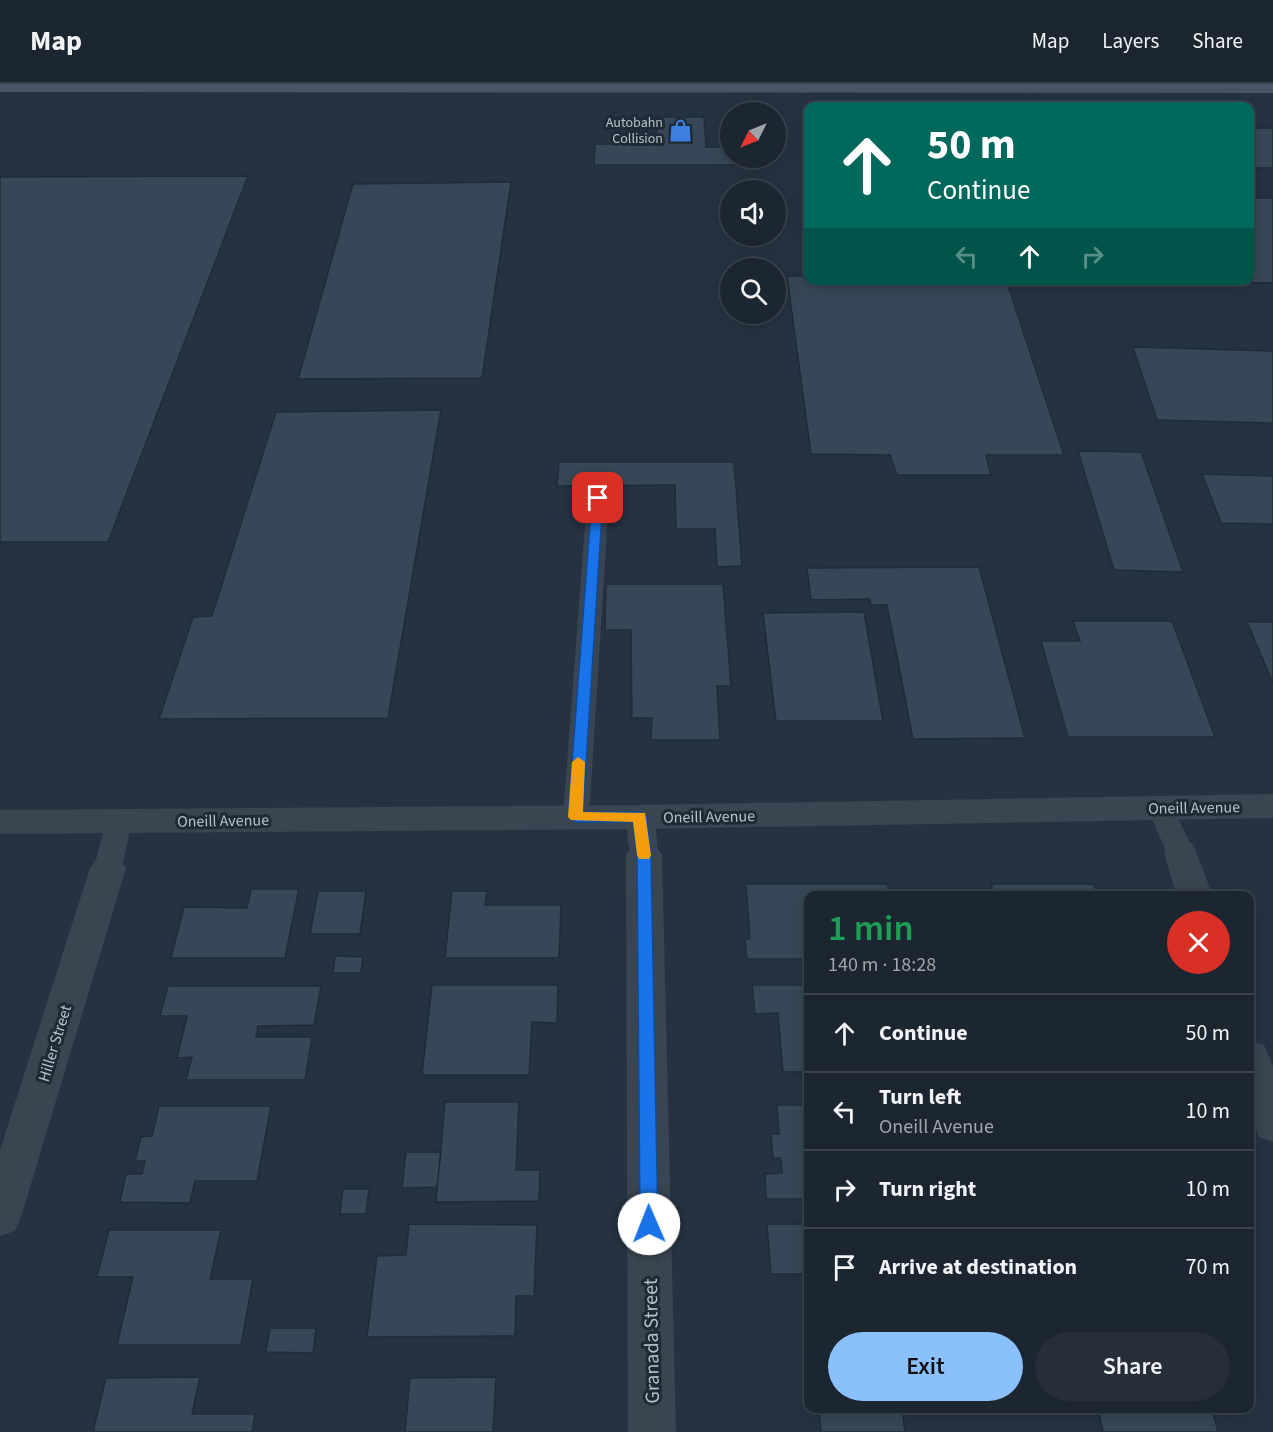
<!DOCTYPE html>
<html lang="en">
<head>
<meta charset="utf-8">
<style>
  :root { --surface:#1c2631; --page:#252e39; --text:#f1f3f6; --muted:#a0a5ab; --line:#3a434d; --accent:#8ac0fb }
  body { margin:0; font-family:"Source Sans 3",sans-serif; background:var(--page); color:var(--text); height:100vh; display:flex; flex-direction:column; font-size:22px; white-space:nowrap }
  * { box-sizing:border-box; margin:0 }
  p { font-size:20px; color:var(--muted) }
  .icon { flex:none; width:33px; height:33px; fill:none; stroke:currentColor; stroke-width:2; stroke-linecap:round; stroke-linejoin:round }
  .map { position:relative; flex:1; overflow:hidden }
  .sheet { position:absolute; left:804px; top:807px; width:450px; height:522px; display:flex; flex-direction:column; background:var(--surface); border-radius:12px; box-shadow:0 3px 15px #0003,0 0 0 2px var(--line) }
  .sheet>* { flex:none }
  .guide { position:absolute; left:804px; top:18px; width:450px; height:183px; border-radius:12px; box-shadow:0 3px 15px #0003,0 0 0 2px var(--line); background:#00695c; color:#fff; overflow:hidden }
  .needle { width:39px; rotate:227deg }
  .tools { position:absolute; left:720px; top:18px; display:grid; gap:12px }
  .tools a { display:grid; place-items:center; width:66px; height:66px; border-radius:50%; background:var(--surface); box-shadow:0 3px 15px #0003,0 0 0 2px var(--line); font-size:30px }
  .pin { position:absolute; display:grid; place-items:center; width:51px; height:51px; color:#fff; margin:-26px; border-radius:12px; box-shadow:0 3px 9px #0006 }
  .me { position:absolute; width:66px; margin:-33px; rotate:359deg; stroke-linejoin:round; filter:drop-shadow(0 0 4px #0008) }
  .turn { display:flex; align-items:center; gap:21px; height:126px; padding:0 24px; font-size:27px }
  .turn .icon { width:78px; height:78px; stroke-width:2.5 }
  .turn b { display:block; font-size:42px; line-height:51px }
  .lanes { display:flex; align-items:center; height:57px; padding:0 24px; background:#0003; justify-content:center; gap:30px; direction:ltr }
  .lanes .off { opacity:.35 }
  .round { display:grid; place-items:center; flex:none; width:63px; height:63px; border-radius:32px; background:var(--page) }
  .summary { display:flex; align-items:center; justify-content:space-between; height:102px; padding:0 24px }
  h1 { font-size:36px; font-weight:600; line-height:45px; color:#1e9e55 }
  .action { display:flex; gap:12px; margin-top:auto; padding:12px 24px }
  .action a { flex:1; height:69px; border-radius:36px; background:var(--accent); color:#111; font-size:24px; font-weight:600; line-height:69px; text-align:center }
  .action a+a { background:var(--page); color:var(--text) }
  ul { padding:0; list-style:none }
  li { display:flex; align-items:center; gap:18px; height:78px; padding:0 24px; border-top:2px solid var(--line) }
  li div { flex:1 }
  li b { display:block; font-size:22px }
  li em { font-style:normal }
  header { display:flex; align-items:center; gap:36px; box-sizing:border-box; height:84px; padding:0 30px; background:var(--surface); border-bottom:2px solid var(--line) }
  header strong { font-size:28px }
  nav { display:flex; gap:33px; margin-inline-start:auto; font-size:21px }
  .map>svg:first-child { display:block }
  .building { fill:#364857; stroke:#202c38; stroke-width:1.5 }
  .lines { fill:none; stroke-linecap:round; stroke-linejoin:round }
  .lane { fill:#394551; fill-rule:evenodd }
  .street { fill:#394551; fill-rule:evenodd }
  .secondary { fill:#475464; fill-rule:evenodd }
  .route { fill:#1a73e8; stroke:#114b97; stroke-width:1.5 }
  .slow { fill:#f59e0b }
  .labels { text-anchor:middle; stroke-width:6; stroke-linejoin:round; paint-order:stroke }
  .far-poi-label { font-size:14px; fill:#b6c0cb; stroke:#1e2a36; text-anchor:end }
  .street-label { font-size:16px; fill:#b6c0cb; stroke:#1e2a36 }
  .near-street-label { font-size:20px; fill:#b6c0cb; stroke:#1e2a36 }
</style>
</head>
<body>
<header>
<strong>Map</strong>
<nav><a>Map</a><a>Layers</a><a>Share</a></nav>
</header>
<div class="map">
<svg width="1273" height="1348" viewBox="0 0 1273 1348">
  <rect width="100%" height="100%" fill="#253341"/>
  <path class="building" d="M656,33H704L706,63H730V74H743L744,81H594L595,60H657Z
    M1250,44H1273V84H1250Z
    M248,92L108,458H0V93Z
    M511,98L482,294L298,295L353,100Z
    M1250,114H1273V199L1125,196H1250Z
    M787,192H808V196H1006L1064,371H986L991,391H897L890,371L811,370Z
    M1133,263L1273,267V339L1157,336Z
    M441,326L388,634L159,635L193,533L212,532L276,328Z
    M1078,367L1141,368L1183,488L1114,486Z
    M559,378H734L742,482L717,483L715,445H676L675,401L557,402Z
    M1202,390L1273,392V440L1221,439Z
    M979,483L1025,654L913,655L887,521H871L870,515L811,516L807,484Z
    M606,500H723L731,602H717L720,656H651L652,634H632L631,546H605Z
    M864,528L883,637H776L763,529Z
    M1073,537H1172L1215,653H1068L1041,557H1080Z
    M1247,538H1273V599Z
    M746,800H888L889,812H808V875H747L745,855H750Z
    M991,800H1094L1098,812H985L984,807H993Z
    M251,805H299L285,874H171L184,823L247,824Z
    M318,807H366L360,850H310Z
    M452,807H487L485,821H561L559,874H445Z
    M335,872L363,873L361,889H333Z
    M432,901H558L557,939L532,938L529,991H422Z
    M752,901H808V988H783L778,929L755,930Z
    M168,902H321L314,941L258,942L256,953H312L305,996H186L192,973L177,974L187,932H160Z
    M445,1018H519L516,1086H540L539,1117L436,1118Z
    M777,1021H808V1115H766L765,1090L782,1089L781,1074H773L771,1050H779Z
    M159,1022H271L257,1097H195L190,1119L120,1118L126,1090H142L145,1077H135L141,1053L152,1052Z
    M406,1068H441L437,1103L402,1104Z
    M343,1105H369L366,1130H340Z
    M409,1140L537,1141L534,1212H516L515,1252L367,1253L377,1172L406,1171Z
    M767,1140H808V1244L804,1190H771Z
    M109,1146H221L210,1195H253L241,1261H117L133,1193H97Z
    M270,1244H316L313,1269L266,1268Z
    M200,1293L192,1330H255L252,1348H93L106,1294Z
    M496,1293L493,1348H405L410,1294Z
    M819,1324H902L905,1348H821Z
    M1098,1324H1212L1218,1348H1103Z"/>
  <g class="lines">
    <path class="lane" d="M598,408L606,409L609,414L589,733L585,740L576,743L567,740L563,733L587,414L590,409Z
      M1160,715L1169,717L1173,724L1195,769L1191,776L1181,779L1171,776L1167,769L1147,724L1151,717Z
      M640,723L649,726C656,739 661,766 654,778L644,781L634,778C628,766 624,739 631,726Z
      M119,727L128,730L132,737L122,784L118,791L108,794L98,791L94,784L106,737L110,730Z"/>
    <path class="street" d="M1273,710V734L640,745L0,750V726L640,721Z
      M1181,756L1193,760L1213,812H1177L1164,769L1169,760Z
      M644,758L656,762L662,771L676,1348H628L626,771L632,762Z
      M108,771L120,775L126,784L21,1133L15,1147L0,1152V1066L90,784L96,775Z
      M1250,956L1264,961L1273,982V1058L1259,1053L1250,1031Z"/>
    <path class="secondary" d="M0,0H1273V9L0,8Z"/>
  </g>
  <path class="route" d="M598,410L603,414L583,728H640L647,733L651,771L658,1140L655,1146L649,1148L643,1146L640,1140L637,771L633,738H576L568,733L592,414Z"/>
  <path class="slow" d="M578,673L585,678L583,728L645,729L651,771L649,775H639L637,771L633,738L571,736L568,733L572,678Z"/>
  <defs>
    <symbol id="shop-bare" viewBox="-9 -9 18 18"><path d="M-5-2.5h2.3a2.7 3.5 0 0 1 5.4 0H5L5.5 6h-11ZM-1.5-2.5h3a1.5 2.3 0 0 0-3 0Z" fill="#3f7fe0" stroke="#1e2a36" stroke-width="2.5" paint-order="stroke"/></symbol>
  </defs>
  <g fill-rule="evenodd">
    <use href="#shop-bare" x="664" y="30" width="33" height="33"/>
  </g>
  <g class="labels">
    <g class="far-poi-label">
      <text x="663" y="43">Autobahn<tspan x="663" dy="16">Collision</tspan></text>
    </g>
    <g class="street-label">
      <text transform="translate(1194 723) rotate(-1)" y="6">Oneill Avenue</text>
      <text transform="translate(709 732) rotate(-1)" y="6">Oneill Avenue</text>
      <text transform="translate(223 736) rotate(-1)" y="6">Oneill Avenue</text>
      <text transform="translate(54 959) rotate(-73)" y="6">Hiller Street</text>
    </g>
    <g class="near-street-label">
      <text transform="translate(651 1257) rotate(-91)" y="7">Granada Street</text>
    </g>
  </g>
</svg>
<div class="tools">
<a><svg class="needle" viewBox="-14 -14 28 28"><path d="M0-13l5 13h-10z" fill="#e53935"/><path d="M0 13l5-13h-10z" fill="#a0a5ab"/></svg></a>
<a><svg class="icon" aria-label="sound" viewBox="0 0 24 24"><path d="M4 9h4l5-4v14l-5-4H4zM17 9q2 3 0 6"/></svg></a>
<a><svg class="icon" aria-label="search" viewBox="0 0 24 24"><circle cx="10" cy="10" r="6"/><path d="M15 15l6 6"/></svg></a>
</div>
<div class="pin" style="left:598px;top:414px;background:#d93025"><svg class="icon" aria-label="arrive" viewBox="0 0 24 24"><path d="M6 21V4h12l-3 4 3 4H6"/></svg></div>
<svg class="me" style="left:649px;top:1140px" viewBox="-20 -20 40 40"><circle r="19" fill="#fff"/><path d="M0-13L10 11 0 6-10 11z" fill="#1a73e8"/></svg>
<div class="guide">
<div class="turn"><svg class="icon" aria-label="ahead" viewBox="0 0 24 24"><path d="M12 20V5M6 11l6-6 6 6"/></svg><div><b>50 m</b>Continue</div></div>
<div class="lanes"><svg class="icon off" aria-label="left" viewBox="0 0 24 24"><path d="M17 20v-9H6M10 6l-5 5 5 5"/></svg><svg class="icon" aria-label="ahead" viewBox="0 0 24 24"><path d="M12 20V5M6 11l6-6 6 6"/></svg><svg class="icon off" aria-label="right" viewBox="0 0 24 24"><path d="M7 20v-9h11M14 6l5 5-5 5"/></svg></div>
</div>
<section class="sheet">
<div class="summary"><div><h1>1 min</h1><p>140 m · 18:28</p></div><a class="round" style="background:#d93025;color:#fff"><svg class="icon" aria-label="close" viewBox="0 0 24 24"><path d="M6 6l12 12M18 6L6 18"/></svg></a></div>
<ul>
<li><svg class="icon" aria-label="ahead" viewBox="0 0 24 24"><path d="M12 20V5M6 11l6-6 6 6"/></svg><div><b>Continue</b></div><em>50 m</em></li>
<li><svg class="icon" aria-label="left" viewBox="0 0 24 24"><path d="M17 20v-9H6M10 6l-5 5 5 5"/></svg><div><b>Turn left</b><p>Oneill Avenue</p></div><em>10 m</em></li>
<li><svg class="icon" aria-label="right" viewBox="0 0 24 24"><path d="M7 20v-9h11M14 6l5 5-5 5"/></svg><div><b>Turn right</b></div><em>10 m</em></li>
<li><svg class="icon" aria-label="arrive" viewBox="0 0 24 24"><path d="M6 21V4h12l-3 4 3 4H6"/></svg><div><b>Arrive at destination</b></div><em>70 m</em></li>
</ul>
<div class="action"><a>Exit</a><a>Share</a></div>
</section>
</div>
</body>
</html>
